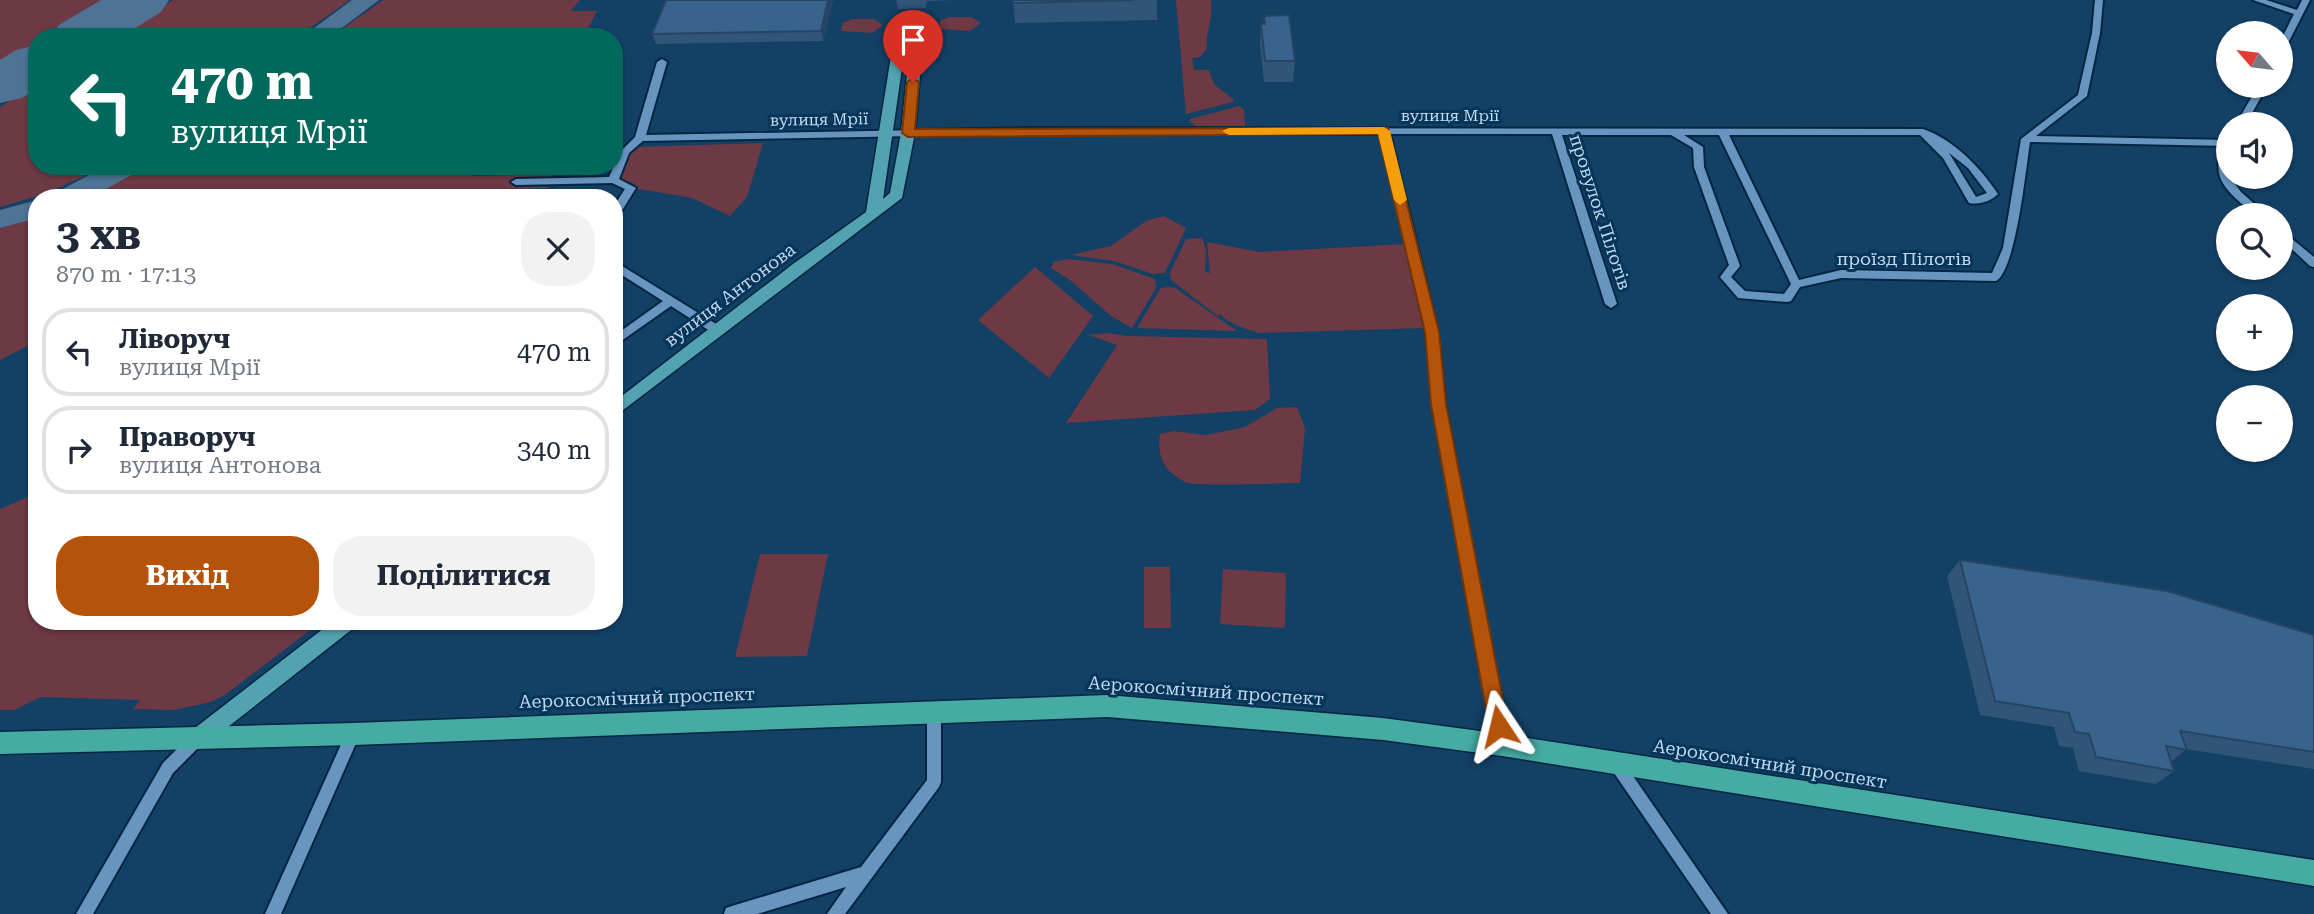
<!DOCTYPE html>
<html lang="uk">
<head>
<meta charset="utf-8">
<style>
  :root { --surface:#fff; --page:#f2f2f3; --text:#1f2937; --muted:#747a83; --line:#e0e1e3; --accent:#b45309 }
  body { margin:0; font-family:"Roboto Serif",serif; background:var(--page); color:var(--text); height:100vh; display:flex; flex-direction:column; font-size:26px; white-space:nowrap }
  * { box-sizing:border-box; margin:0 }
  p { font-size:23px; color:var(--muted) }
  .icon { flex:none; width:38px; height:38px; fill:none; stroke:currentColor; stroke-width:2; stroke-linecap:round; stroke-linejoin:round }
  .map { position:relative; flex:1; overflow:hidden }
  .panel { position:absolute; left:28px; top:189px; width:595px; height:441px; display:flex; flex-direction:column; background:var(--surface); border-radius:28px; box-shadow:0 2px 5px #0004 }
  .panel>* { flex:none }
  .banner { position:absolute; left:28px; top:28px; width:595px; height:147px; border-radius:28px; box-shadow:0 2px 5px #0004; background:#00695c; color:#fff; overflow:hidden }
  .needle { width:46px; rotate:298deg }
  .controls { position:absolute; left:2216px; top:21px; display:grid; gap:14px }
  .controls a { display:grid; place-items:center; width:77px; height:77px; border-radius:50%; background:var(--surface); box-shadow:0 2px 5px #0004; font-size:35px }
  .pin { position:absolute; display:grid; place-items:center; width:60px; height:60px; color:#fff; margin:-72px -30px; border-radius:50% 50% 50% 0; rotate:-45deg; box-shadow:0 0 7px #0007 }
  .pin .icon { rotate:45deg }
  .me { position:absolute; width:77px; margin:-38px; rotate:350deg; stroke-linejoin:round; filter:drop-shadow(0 0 5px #0008) }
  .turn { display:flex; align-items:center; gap:24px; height:147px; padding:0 28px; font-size:32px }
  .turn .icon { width:91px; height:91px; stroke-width:2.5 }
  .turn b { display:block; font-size:49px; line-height:60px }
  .round { display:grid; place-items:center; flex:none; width:74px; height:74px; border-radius:28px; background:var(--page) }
  .overview { display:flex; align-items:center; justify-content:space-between; height:119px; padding:0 28px }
  h1 { font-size:42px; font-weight:700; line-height:52px }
  .primary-button { display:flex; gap:14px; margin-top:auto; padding:14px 28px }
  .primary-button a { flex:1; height:80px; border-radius:28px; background:var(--accent); color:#fff; font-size:28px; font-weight:700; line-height:80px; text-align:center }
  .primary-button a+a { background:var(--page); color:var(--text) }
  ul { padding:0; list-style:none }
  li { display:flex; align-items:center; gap:21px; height:88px; margin:0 14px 10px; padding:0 14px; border:4px solid var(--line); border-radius:28px }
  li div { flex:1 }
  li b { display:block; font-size:26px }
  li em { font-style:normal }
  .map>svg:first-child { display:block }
  .green { fill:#6d3944 }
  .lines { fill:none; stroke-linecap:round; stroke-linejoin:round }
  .taxiway { fill:#4e7394; fill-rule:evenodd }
  .runway { fill:#4e7394; fill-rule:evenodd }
  .minor-casing { stroke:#042642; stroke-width:4 }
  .major-casing { stroke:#042642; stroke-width:3 }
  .highway-casing { stroke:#042642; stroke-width:3 }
  .minor { fill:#6895c0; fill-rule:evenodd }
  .major { fill:#53a2af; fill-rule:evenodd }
  .highway { fill:#45aba3; fill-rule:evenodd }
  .wall { fill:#305578 }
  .shaded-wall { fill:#274562 }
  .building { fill:#38638c; stroke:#274562; stroke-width:2 }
  .route { fill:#b45309; stroke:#753606; stroke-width:2 }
  .slow { fill:#f59e0b }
  .labels { text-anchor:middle; stroke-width:6; stroke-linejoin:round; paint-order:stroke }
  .far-street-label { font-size:16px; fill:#c1d8ef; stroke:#06355a }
  .street-label { font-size:18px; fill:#c1d8ef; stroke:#06355a }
</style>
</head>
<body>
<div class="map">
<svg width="2314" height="914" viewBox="0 0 2314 914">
  <rect width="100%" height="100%" fill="#134065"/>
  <path class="green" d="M0,0H109L47,37H37V43L0,65Z
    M173,0H350L297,37H113Z
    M383,0H580L571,11H597L584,36H596L331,37Z
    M1176,0H1211C1214,18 1205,32 1207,49L1200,57L1192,58L1194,70H1209L1214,84L1234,100L1233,102L1186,114Z
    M949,17H971L981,23L970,31L939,29L940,21Z
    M852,19H874L883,25L872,33L841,31L843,23Z
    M37,84V166H106L45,194L0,207V107Z
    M1239,106L1244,110L1245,126H1196L1190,122V119Z
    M763,143L747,197L730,216L692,198L634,188L635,184L617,178L634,147Z
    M146,166H477L472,176L553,174L548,188L472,190L468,198H87Z
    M1164,216L1186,228L1165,273L1153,274L1114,261L1071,255L1111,246L1146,221Z
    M37,217V341L0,360V228Z
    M1202,238L1206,249L1205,272L1210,273L1207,242L1260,252L1407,244L1424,328L1259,333C1244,329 1231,324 1219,314V317L1171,280L1170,273L1186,239Z
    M1068,259L1112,264L1155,279L1156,288L1132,328L1111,316L1070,280L1051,268L1054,262Z
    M1035,267L1093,316L1049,378L978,320Z
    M1169,287L1175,288L1237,331L1137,328L1161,288Z
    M1107,333L1128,336L1267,339L1270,399L1255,410L1066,423L1117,345L1089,335Z
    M1297,407L1305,428L1300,483C1282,483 1195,487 1185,482C1163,471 1157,456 1160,434L1173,431L1206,435L1245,427L1277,408Z
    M37,493V621H322L225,695L211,702L174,710L133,709L140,700L41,697L14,710H0V509Z
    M760,554H828L807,656L735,657Z
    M1144,567H1170L1171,628H1144Z
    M1223,569L1286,573L1285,628L1220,624Z"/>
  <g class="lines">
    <path class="taxiway" d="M352,0H379L330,37H302Z
      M106,166H140L137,172L89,198H53L57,192Z
      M37,200V218L0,228V210Z"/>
    <path class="runway" d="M101,0H169L161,12L121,37H51L59,25Z
      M37,45V89L22,98L0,103V60L16,50Z"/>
    <defs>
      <path id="minor" d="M2095,0H2103L2100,33L2087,96L2036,136L2228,140V146L2030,142C2026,167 2016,270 1996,281L1841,278L1800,287L1791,301L1787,302L1738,298L1720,277L1729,265L1694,167L1693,148L1671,135H1562L1617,304L1611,308L1605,304L1552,134H1390L1438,332L1445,403L1509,745L1507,750L1502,752L1497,750L1495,745L1433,403L1426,332L1380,134H1030L643,141L629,153L619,179L636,188L618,217L614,218V206L625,189L612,183L516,185L511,182L516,179L609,177L620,152L635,137L657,62L662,59L667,62L646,135L1030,128L1923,129C1954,140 1980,167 1998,194C1991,201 1980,205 1969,203L1943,158L1920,135H1729L1799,280L1841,270L1992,273L2003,248L2021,139L2078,95L2092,33ZM1684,135H1719L1791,284L1784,294L1745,291L1731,277L1740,266L1704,167L1703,147ZM1949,153L1968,168L1987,193L1976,197Z
        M2253,0H2266L2297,10L2302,0H2310L2283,53L2280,54V42L2294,14Z
        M2258,86H2267L2246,124H2236Z
        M2228,147V177H2230L2241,192L2267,215H2256C2240,202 2214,185 2219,161C2220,154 2223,150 2228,147Z
        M2280,229L2314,257V267L2310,266L2280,238Z
        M614,261L721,327L723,330L721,333H713L671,306L614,346V336L663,301L614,270Z
        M934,705L939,706L941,711V782L939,787L845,914H827L846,887L757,914H724L726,908L732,906L861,867L927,780V711L929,706Z
        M353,727L358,729L360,734L281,914H265L348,729Z
        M197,732L202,734L204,739L202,744L173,773L93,914H76L163,763L192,734Z
        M1617,758L1622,760L1728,914H1711L1612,770L1610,765L1612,760Z"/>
      <path id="major" d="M898,46H916L922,50L915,133L902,198L614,417V402L793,264L866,212L892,50ZM904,54H909L901,133L890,193L883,199Z
        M333,621H358L355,627L205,745L198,747L191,745L188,738L191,731Z"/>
      <path id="highway" d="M1107,695L1383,718L1502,734L2314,860V886L1502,756L1383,740L1107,717L353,745L0,754V732L353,723Z"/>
    </defs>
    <use href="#minor" class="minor-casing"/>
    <use href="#major" class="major-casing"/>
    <use href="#highway" class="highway-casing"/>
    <use href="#minor" class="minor"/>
    <use href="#major" class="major"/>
    <use href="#highway" class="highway"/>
  </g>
  <path class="wall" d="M666,0H833L823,41L656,44L652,34Z
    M896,0H954L927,1L926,8L898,9Z
    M1013,0H1157V20L1015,23Z
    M1264,16L1295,61L1293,82H1264L1260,44L1261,24H1264Z
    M1960,560L2314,635V769L2186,749L2171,762L2174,771L2156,784L2079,771L2073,748L2059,746L2054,727L1980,715L1947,576Z"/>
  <path class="shaded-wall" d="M828,0H833L823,41L821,31Z"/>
  <path class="building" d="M666,0H828L821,31L652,34Z
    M1013,0H1134L1013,3Z
    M1289,15L1295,61H1265L1261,24H1265L1264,16Z
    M1960,560L2167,591L2314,635V752L2180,731L2187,750L2166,746L2174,771L2096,757L2089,734L2075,732L2069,713L1995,701Z"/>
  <path class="route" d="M913,78L919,82L915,129L1388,128L1439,332L1446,404L1508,726L1505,732L1499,734L1492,732L1489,726L1431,404L1425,332L1378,134L908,137L902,133L907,82Z"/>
  <path class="slow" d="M1384,127L1390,131L1407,200L1400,205L1394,200L1378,134L1229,135L1222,131L1229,128Z"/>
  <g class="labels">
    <g class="far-street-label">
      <text x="1450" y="121">вулиця Мрії</text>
      <text transform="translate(819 119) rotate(-1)" y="6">вулиця Мрії</text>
    </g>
    <g class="street-label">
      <text transform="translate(1600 212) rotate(72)" y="6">провулок Пілотів</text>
      <text x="1904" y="265">проїзд Пілотів</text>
      <text transform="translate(730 295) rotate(-37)" y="6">вулиця Антонова</text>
      <text transform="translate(1206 691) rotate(4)" y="6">Аерокосмічний проспект</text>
      <text transform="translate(637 698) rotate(-2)" y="6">Аерокосмічний проспект</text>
      <text transform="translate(1770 764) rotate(9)" y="6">Аерокосмічний проспект</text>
    </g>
  </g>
</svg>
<div class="controls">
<a><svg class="needle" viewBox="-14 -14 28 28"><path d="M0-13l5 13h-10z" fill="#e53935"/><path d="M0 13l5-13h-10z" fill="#747a83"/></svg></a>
<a><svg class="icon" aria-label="sound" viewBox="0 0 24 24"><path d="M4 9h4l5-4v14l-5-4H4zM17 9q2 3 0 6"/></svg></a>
<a><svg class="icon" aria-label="search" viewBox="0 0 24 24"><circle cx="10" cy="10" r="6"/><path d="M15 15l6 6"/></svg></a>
<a>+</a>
<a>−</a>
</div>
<div class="pin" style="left:913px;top:82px;background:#d93025"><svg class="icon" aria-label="arrive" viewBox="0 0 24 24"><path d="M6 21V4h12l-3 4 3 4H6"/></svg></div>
<svg class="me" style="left:1499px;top:726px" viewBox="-20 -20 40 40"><path d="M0-17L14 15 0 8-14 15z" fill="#b45309" stroke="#fff" stroke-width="4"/></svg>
<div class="banner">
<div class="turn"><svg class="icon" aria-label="left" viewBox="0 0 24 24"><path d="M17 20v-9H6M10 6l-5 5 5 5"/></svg><div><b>470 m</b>вулиця Мрії</div></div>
</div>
<section class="panel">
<div class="overview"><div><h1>3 хв</h1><p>870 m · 17:13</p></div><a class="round"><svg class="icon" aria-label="close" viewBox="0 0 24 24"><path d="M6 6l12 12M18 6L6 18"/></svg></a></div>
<ul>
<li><svg class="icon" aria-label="left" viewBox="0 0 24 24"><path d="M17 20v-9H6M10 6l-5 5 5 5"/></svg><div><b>Ліворуч</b><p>вулиця Мрії</p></div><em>470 m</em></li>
<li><svg class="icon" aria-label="right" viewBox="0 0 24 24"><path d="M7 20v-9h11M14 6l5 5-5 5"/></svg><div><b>Праворуч</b><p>вулиця Антонова</p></div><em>340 m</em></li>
</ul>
<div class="primary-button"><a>Вихід</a><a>Поділитися</a></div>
</section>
</div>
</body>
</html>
